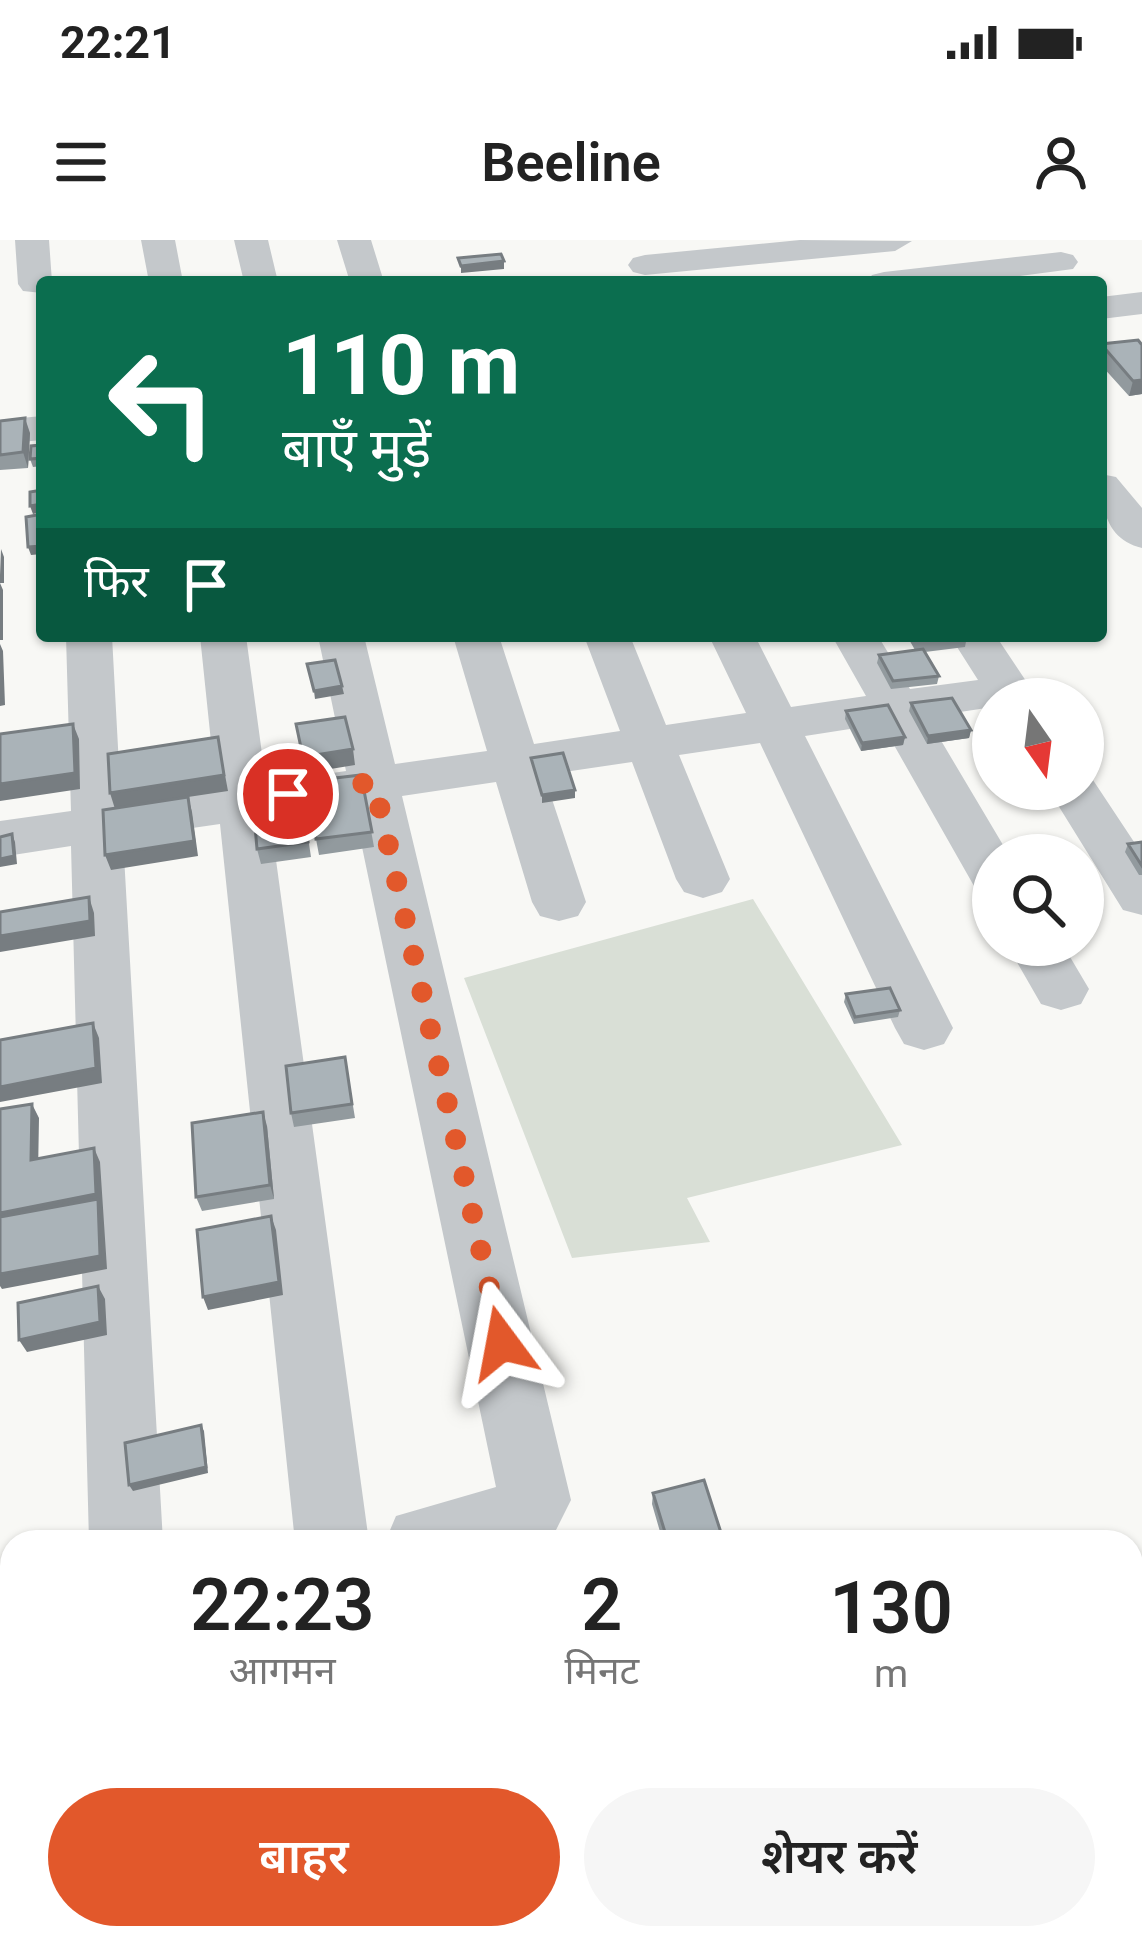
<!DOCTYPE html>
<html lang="hi">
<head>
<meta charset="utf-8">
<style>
  :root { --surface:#fff; --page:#f6f6f6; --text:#222; --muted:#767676; --accent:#e2582b }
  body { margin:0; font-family:Roboto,"Noto Sans Devanagari",sans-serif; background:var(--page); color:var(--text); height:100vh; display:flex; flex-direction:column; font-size:45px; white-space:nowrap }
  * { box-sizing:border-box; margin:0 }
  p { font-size:39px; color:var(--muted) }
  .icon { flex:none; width:66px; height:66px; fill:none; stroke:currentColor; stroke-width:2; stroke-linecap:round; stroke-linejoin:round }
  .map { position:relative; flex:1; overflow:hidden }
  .drawer { position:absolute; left:0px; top:1290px; width:1143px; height:420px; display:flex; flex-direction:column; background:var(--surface); border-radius:36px 36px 0 0; box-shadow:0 3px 9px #0004 }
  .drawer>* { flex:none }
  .guide { position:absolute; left:36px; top:36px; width:1071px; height:366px; border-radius:12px; box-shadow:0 3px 9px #0004; background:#0b6e4f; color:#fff; overflow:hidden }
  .needle { width:78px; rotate:166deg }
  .controls { position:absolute; left:972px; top:438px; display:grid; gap:24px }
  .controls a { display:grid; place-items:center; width:132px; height:132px; border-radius:50%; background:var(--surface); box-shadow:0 3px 9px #0004; font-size:60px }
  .pin { position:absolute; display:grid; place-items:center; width:102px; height:102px; color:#fff; margin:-51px; border:6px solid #fff; border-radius:50%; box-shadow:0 3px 12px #0007 }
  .me { position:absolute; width:132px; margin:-66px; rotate:347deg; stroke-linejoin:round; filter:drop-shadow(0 0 9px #0008) }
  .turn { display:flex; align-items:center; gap:42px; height:252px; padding:0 48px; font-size:54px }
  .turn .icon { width:156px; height:156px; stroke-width:2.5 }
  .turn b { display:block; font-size:84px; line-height:102px }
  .then { display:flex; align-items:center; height:114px; padding:0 48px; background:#0003; gap:24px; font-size:45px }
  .eta { display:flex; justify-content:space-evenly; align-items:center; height:204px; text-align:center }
  .eta b { font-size:72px; font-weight:600; line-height:84px }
  .primary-button { display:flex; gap:24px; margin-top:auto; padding:24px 48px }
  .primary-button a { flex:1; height:138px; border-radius:72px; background:var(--accent); color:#fff; font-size:48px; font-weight:600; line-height:138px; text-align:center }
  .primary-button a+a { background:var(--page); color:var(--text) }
  .status { display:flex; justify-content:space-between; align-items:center; height:84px; padding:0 60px; background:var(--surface); direction:ltr }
  .status svg { height:33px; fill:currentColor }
  header { display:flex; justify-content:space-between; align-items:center; height:156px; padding:0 48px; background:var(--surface); font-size:54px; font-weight:600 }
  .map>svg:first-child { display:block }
  .green { fill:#d9dfd6 }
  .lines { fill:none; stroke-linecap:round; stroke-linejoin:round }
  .minor { fill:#c4c8cb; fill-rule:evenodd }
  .wall { fill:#929a9e }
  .shaded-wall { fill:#777d81 }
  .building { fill:#aab3b8; stroke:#777d81; stroke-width:3 }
  .route { stroke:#e2582b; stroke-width:21; stroke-dasharray:0 37.8 }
</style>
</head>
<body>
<div class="status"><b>22:21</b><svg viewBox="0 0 49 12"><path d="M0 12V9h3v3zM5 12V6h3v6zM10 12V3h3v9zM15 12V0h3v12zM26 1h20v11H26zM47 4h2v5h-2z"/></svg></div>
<header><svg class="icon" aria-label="menu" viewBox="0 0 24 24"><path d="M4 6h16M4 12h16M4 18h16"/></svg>Beeline<svg class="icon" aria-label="person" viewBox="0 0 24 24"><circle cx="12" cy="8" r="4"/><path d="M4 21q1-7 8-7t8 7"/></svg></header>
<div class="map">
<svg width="1142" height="1710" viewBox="0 0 1142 1710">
  <rect width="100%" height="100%" fill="#f8f8f5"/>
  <path class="green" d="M753,659L902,905L687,958L710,1002L572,1018L464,738Z"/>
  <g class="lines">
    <path class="minor" d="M15,0H49L52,42H42V53L23,51L18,44Z
      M141,0H175L183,42H149Z
      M234,0H268L278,42H244Z
      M337,0H371L384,42H350Z
      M800,0L912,1L895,11L645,35L633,32L628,25L633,18L645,15Z
      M1061,12L1073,15L1078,22L1073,29L975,42H867L872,35L884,32Z
      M1142,52V74L1101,79V57Z
      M42,176V200L0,204V180Z
      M1101,234L1116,237L1142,268V308C1105,299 1101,266 1101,234Z
      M66,396H112L121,563L216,550L200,396H246L266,543L346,531L318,396H364L395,524L487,511L453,396H499L534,504L620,491L584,396H630L666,485L746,473L709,396H755L791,467L866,456L832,396H878L910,449L978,440L950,396H996L1038,459H993V467L927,477L1009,615H993V652L974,646L882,484L805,496L953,788L944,804L924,810L904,804L895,788L760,503L679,515L730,639L722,652L703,658L684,652L676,639L632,522L544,535L586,662L578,676L559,681L540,676L532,662L496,542L402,556L571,1260L552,1298L543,1302H385L396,1276L496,1247L353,564L270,576L369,1302H295L220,584L123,598L163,1302H89L71,606L0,617V581L71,571Z
      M1083,535L1091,537L1142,614V675L1123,670L1048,549H1083Z
      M1007,705H1063L1089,749L1081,764L1061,770L1041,764Z
      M12,1355V1431L0,1433V1357Z
      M330,1698H416L417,1710H331Z"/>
  </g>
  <path class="wall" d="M1101,104L1142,105V154L1129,156L1101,125Z
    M0,181L30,193L28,228L0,230Z
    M42,205V226L33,227L30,219Z
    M907,396H967L965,407L925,412L939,436L937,444L891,449L877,423L879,415L915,410Z
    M911,463L971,490L969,498L927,504L909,471Z
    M846,471L905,497L903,505L861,511L845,479Z
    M361,535L374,607L319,615L316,599Z
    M300,544L311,617L261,624L257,609Z
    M1142,602V635H1139L1125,612L1128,604Z
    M846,754L900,770L898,777L854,784L844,762Z
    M345,817L355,878L294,887L291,873Z
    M267,886L274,959L202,971L196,957Z
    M653,1253L724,1302H663L652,1264Z"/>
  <path class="shaded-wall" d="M504,21V29L461,33V26Z
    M1142,140V154L1129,156L1133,141Z
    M25,178L30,193L28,228L23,212Z
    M42,264V272L33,274L30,266Z
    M42,306V314L31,315L28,307Z
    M1,309L4,317V343H0L3,350V400H0V335Z
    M0,404L3,411L5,465L0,466Z
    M342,446L344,454L315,459L314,451Z
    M73,484L79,499L80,549L0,561V544Z
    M971,490L969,498L927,504L928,496Z
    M218,497L228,551L188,557L192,572L198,616L111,630L105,615L115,569L110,553Z
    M905,497L903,505L861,511L862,503Z
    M353,509L355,525L306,533L303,517Z
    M575,550V558L542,563V555Z
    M12,594L15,602L17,624L0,627V619Z
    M89,657L94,673L95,696L0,712V696Z
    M93,783L99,798L102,843L0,862V847Z
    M32,864L39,878L38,934L31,920Z
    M263,872L267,886L274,959L270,945Z
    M94,908L100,922L107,1029L2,1049L0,1046V973Z
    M271,976L276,990L283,1055L208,1070L203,1057Z
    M98,1046L105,1059L107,1095L27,1112L19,1100Z
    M201,1185L204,1191L208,1233L133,1251L129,1245Z
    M12,1588V1597L0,1600V1591Z
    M254,1698H260L261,1710H255Z"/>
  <path class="building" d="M501,14L504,21L461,26L458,18Z
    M1138,100L1142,105V140L1133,141L1101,104Z
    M25,178L23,212L0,215V181Z
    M42,205V218L30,219L31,206Z
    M42,250V264L30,266V252Z
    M42,274V306L28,307L26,277Z
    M923,409L939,436L893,441L879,415Z
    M0,410L2,457H0Z
    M335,420L342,446L314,451L307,424Z
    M952,458L971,490L928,496L911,463Z
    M888,465L905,497L862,503L846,471Z
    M345,477L353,509L303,517L296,484Z
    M73,484L75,533L0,544V494Z
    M218,497L224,535L110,553L108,514Z
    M563,513L575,550L542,555L531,518Z
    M361,535L372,592L316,599L309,541Z
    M300,544L308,602L257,609L252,551Z
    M188,557L194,601L105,615L103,570Z
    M12,594L14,616L0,619V597Z
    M1142,602V626L1128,604Z
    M89,657L90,681L0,696V672Z
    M890,748L900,770L855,777L846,754Z
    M93,783L96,828L0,847V800Z
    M345,817L352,864L291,873L286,826Z
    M32,864L31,920L94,908L96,954L0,973V869Z
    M263,872L270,945L196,957L192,883Z
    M98,959L100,1016L0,1034V977Z
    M271,976L279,1042L203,1057L197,990Z
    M98,1046L100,1082L19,1100L18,1063Z
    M201,1185L206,1227L129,1245L125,1203Z
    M704,1240L724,1302H668L653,1253Z
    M12,1437V1588L0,1591V1440Z
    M126,1698H254L255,1710H127Z"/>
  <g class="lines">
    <path class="route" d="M288,554L374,542L502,1103"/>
  </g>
</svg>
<div class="controls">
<a><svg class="needle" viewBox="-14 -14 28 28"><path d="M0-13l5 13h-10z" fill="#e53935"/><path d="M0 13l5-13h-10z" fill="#767676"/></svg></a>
<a><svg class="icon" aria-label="search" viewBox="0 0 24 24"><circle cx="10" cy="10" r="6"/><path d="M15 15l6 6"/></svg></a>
</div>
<div class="pin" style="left:288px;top:554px;background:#d93025"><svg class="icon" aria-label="arrive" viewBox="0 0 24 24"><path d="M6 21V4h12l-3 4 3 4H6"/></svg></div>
<svg class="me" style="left:502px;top:1103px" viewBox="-20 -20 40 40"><path d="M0-17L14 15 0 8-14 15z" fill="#e2582b" stroke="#fff" stroke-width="4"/></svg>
<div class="guide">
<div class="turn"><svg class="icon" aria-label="left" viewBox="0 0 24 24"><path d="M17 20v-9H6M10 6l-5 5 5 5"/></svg><div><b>110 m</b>बाएँ मुड़ें</div></div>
<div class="then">फिर<svg class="icon" aria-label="arrive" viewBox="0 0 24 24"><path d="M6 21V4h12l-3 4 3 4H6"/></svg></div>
</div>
<section class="drawer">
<div class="eta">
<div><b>22:23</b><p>आगमन</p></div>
<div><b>2</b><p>मिनट</p></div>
<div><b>130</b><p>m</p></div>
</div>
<div class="primary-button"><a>बाहर</a><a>शेयर करें</a></div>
</section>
</div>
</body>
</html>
